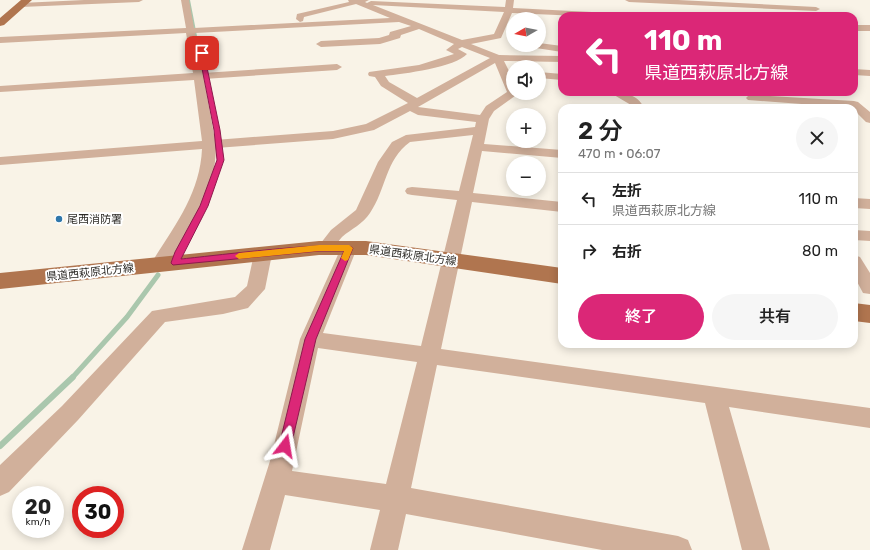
<!DOCTYPE html>
<html lang="ja">
<head>
<meta charset="utf-8">
<style>
  :root { --surface:#fff; --page:#f6f6f6; --text:#222; --muted:#767676; --line:#e0e0e0; --accent:#db2777 }
  body { margin:0; font-family:Rubik,"Noto Sans JP",sans-serif; background:var(--page); color:var(--text); height:100vh; display:flex; flex-direction:column; font-size:15px; white-space:nowrap }
  * { box-sizing:border-box; margin:0 }
  p { font-size:13px; color:var(--muted) }
  .icon { flex:none; width:22px; height:22px; fill:none; stroke:currentColor; stroke-width:2; stroke-linecap:round; stroke-linejoin:round }
  .map { position:relative; flex:1; overflow:hidden }
  .panel { position:absolute; left:558px; top:104px; width:300px; height:244px; display:flex; flex-direction:column; background:var(--surface); border-radius:12px; box-shadow:0 2px 10px #0003 }
  .panel>* { flex:none }
  .guide { position:absolute; left:558px; top:12px; width:300px; height:84px; border-radius:12px; box-shadow:0 2px 10px #0003; background:#db2777; color:#fff; overflow:hidden }
  .needle { width:26px; rotate:261deg }
  .buttons { position:absolute; left:506px; top:12px; display:grid; gap:8px }
  .buttons a { display:grid; place-items:center; width:40px; height:40px; border-radius:50%; background:var(--surface); box-shadow:0 2px 10px #0003; font-size:20px }
  .speed { position:absolute; left:12px; top:486px; display:flex; gap:8px; font-size:20px; font-weight:700; text-align:center }
  .speed>* { display:grid; place-content:center; width:52px; height:52px; border-radius:50%; background:var(--surface); box-shadow:0 2px 10px #0003; line-height:1 }
  .speed small { font-size:10px; font-weight:400 }
  .speed .limit { border:6px solid #d22; background:#fff; color:#111 }
  .pin { position:absolute; display:grid; place-items:center; width:34px; height:34px; color:#fff; margin:-17px; border-radius:8px; box-shadow:0 2px 6px #0006 }
  .me { position:absolute; width:44px; margin:-22px; rotate:14deg; stroke-linejoin:round; filter:drop-shadow(0 0 3px #0008) }
  .turn { display:flex; align-items:center; gap:14px; height:84px; padding:0 20px; font-size:18px }
  .turn .icon { width:52px; height:52px; stroke-width:2.5 }
  .turn b { display:block; font-size:28px; line-height:34px }
  .round { display:grid; place-items:center; flex:none; width:42px; height:42px; border-radius:21px; background:var(--page) }
  .head { display:flex; align-items:center; justify-content:space-between; height:68px; padding:0 20px }
  h1 { font-size:24px; font-weight:600; line-height:30px }
  .primary-button { display:flex; gap:8px; margin-top:auto; padding:8px 20px }
  .primary-button a { flex:1; height:46px; border-radius:24px; background:var(--accent); color:#fff; font-size:16px; font-weight:600; line-height:46px; text-align:center }
  .primary-button a+a { background:var(--page); color:var(--text) }
  ul { padding:0; list-style:none }
  li { display:flex; align-items:center; gap:12px; height:52px; padding:0 20px; border-top:1px solid var(--line) }
  li div { flex:1 }
  li b { display:block; font-size:15px }
  li em { font-style:normal }
  .map>svg:first-child { display:block }
  .lines { fill:none; stroke-linecap:round; stroke-linejoin:round }
  .stream-far3 { stroke:#aac7ad; stroke-width:2 }
  .stream-far2 { stroke:#aac7ad; stroke-width:3 }
  .stream-far1 { stroke:#aac7ad; stroke-width:5 }
  .stream { stroke:#aac7ad; stroke-width:6 }
  .minor { fill:#d1b09b; fill-rule:evenodd }
  .major { fill:#b0754f; fill-rule:evenodd }
  .route { fill:#db2777; stroke:#8e194d }
  .slow { fill:#f59e0b }
  .poi-dot { fill:#3077ab; stroke:#fff; stroke-width:1.5 }
  .labels { text-anchor:middle; stroke-width:4; stroke-linejoin:round; paint-order:stroke }
  .poi-label { font-size:11px; fill:#2e2c28; stroke:#fff; text-anchor:start }
  .street-label { font-size:11px; fill:#2e2c28; stroke:#fff }
</style>
</head>
<body>
<div class="map">
<svg width="870" height="550" viewBox="0 0 870 550">
  <rect width="100%" height="100%" fill="#f9f3e7"/>
  <g class="lines">
    <path class="stream-far3" d="M189,0L201,62"/>
    <path class="stream-far2" d="M200,61L202,69"/>
    <path class="stream-far1" d="M72,378L127,317L158,275"/>
    <path class="stream" d="M0,446L73,377"/>
    <path class="minor" d="M84,0H143L139,2L21,7L17,5L21,3Z
      M181,0H189L194,28L390,18L356,4L304,17L303,21L300,22L296,19L297,14L349,2L348,0H369L365,2L367,3L371,1L505,7L506,0H514L513,8L631,14L632,16H579L512,13L501,38L471,44L499,55L562,56V62L504,61L513,79V93H519L494,111L489,119L484,144L562,150V158L482,151L473,193L562,202V212L472,202L441,349L870,408V428L729,407L770,550H742L705,403L437,365L411,488L678,536L688,540L692,550H602L406,514L398,550H370L380,510L285,495L270,550H242L270,461L300,339L341,248L343,244L349,243L355,244L357,248L323,333L421,346L457,200L412,195L407,194L405,191L407,188L412,187L459,191L473,135L410,142C385,160 386,190 370,213C363,224 351,229 342,237C334,246 333,256 319,252L317,248L331,230L356,210L378,162L392,142L406,135L475,127L476,122L418,115L410,111L374,130L333,139L216,148C215,194 190,232 165,269L159,271L153,269L150,265C173,228 200,195 202,149L0,165V157L202,141L194,80L0,92V86L193,73L186,33L0,43V37L186,28ZM373,5L504,12L494,34L462,40ZM399,22L411,26L390,32L389,35L379,38L321,41L316,44L321,47L380,44L400,38L401,35L419,29L454,44L446,50L454,54L419,65L369,72L368,74L369,76L375,77L381,86L408,103L366,124L333,131L215,140L204,79L337,70L342,67L337,64L203,73L195,33ZM462,47L490,58L417,98L389,82L385,76C403,74 456,67 467,54L458,49ZM495,63L507,92L486,106L480,115L418,107ZM318,348L417,362L386,484L292,471Z
      M625,0H678L816,7L820,9L816,11L629,2Z
      M854,25H870V31H854Z
      M539,43L562,46V52L536,48L531,45H539Z
      M854,69L870,70V76L854,75Z
      M539,72L562,74V80L539,78Z
      M609,92C623,92 638,94 644,108H632L631,105Z
      M752,95L854,101L858,102L870,112V123L866,122L854,110V108L748,100L746,98L748,96Z
      M854,198L870,199V209L854,208Z
      M854,230L870,231V241L854,240Z
      M263,248L269,250L272,254L265,289L248,308L223,314L165,322L78,420L9,492L0,496V465L62,406L152,311L235,297L247,286L254,254L257,250Z
      M854,255L860,257L870,273V294L863,293L854,276Z"/>
    <path class="major" d="M21,0H32L4,25L0,26V18Z
      M319,241H366L562,268V284L366,255H319L0,289V273Z
      M854,303L870,305V323L854,321Z"/>
  </g>
  <path class="route" d="M202,51L204,53L220,130L224,160L208,206L181,259C203,257 345,239 353,248L316,339L291,446L289,450L285,451L281,450L279,446L305,339L344,251H319L173,265L171,263L175,252L200,206L217,160L214,130L199,53Z"/>
  <path class="slow" d="M319,245H349L353,248L348,260L345,261L341,258L344,251H319L239,259L235,256L239,253Z"/>
  <circle class="poi-dot" cx="59" cy="219" r="4"/>
  <g class="labels">
    <g class="poi-label">
      <text x="67" y="223">尾西消防署</text>
    </g>
    <g class="street-label">
      <text transform="translate(413 255) rotate(8)" y="4">県道西萩原北方線</text>
      <text transform="translate(90 272) rotate(-6)" y="4">県道西萩原北方線</text>
    </g>
  </g>
</svg>
<div class="buttons">
<a><svg class="needle" viewBox="-14 -14 28 28"><path d="M0-13l5 13h-10z" fill="#e53935"/><path d="M0 13l5-13h-10z" fill="#767676"/></svg></a>
<a><svg class="icon" aria-label="sound" viewBox="0 0 24 24"><path d="M4 9h4l5-4v14l-5-4H4zM17 9q2 3 0 6"/></svg></a>
<a>+</a>
<a>−</a>
</div>
<div class="speed"><div>20<small>km/h</small></div><div class="limit">30</div></div>
<div class="pin" style="left:202px;top:53px;background:#d93025"><svg class="icon" aria-label="arrive" viewBox="0 0 24 24"><path d="M6 21V4h12l-3 4 3 4H6"/></svg></div>
<svg class="me" style="left:285px;top:446px" viewBox="-20 -20 40 40"><path d="M0-17L14 15 0 8-14 15z" fill="#db2777" stroke="#fff" stroke-width="4"/></svg>
<div class="guide">
<div class="turn"><svg class="icon" aria-label="left" viewBox="0 0 24 24"><path d="M17 20v-9H6M10 6l-5 5 5 5"/></svg><div><b>110 m</b>県道西萩原北方線</div></div>
</div>
<section class="panel">
<div class="head"><div><h1>2 分</h1><p>470 m · 06:07</p></div><a class="round"><svg class="icon" aria-label="close" viewBox="0 0 24 24"><path d="M6 6l12 12M18 6L6 18"/></svg></a></div>
<ul>
<li><svg class="icon" aria-label="left" viewBox="0 0 24 24"><path d="M17 20v-9H6M10 6l-5 5 5 5"/></svg><div><b>左折</b><p>県道西萩原北方線</p></div><em>110 m</em></li>
<li><svg class="icon" aria-label="right" viewBox="0 0 24 24"><path d="M7 20v-9h11M14 6l5 5-5 5"/></svg><div><b>右折</b></div><em>80 m</em></li>
</ul>
<div class="primary-button"><a>終了</a><a>共有</a></div>
</section>
</div>
</body>
</html>
